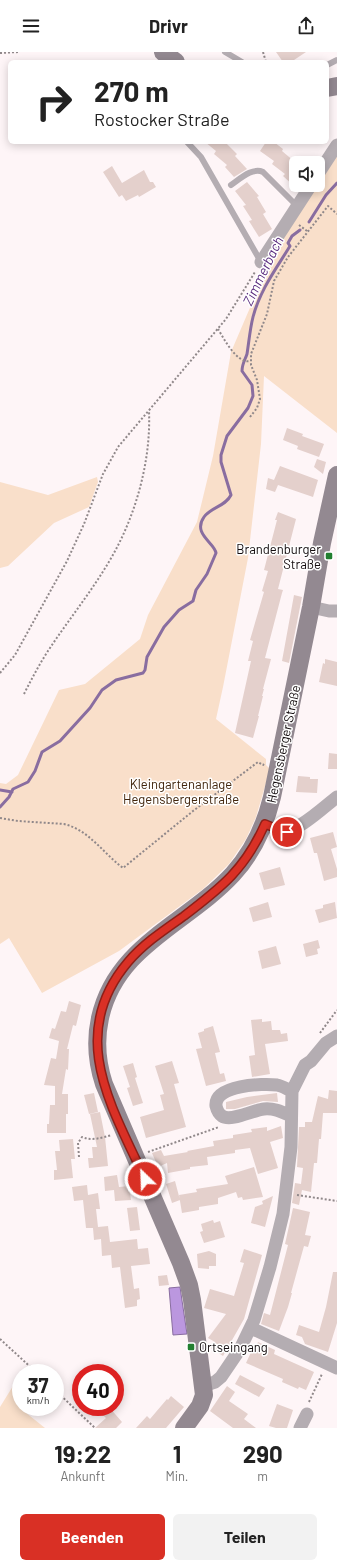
<!DOCTYPE html>
<html lang="de">
<head>
<meta charset="utf-8">
<style>
  :root { --surface:#fff; --page:#f2f2f2; --text:#222; --muted:#767676; --accent:#d93025 }
  body { margin:0; font-family:Barlow,sans-serif; background:var(--page); color:var(--text); height:100vh; display:flex; flex-direction:column; font-size:15px; white-space:nowrap }
  * { box-sizing:border-box; margin:0 }
  p { font-size:13px; color:var(--muted) }
  .icon { flex:none; width:22px; height:22px; fill:none; stroke:currentColor; stroke-width:2; stroke-linecap:round; stroke-linejoin:round }
  .map { position:relative; height:1376px; overflow:hidden }
  .drawer { display:flex; flex-direction:column; background:var(--surface); flex:1 }
  .drawer>* { flex:none }
  .hud { position:absolute; left:8px; top:8px; width:321px; height:84px; border-radius:6px; box-shadow:0 2px 10px #0003; background:#fff; color:var(--text); overflow:hidden }
  .fabs { position:absolute; left:289px; top:104px; display:grid; gap:8px }
  .fabs a { display:grid; place-items:center; width:36px; height:36px; border-radius:6px; background:var(--surface); box-shadow:0 2px 10px #0003; font-size:20px }
  .speed { position:absolute; left:12px; top:1312px; display:flex; gap:8px; font-size:20px; font-weight:700; text-align:center }
  .speed>* { display:grid; place-content:center; width:52px; height:52px; border-radius:50%; background:var(--surface); box-shadow:0 2px 10px #0003; line-height:1 }
  .speed small { font-size:10px; font-weight:400 }
  .speed .limit { border:6px solid #d22; background:#fff; color:#111 }
  .pin { position:absolute; display:grid; place-items:center; width:34px; height:34px; color:#fff; margin:-17px; border:2px solid #fff; border-radius:50%; box-shadow:0 1px 4px #0007 }
  .me { position:absolute; width:44px; margin:-22px; rotate:336deg; stroke-linejoin:round; filter:drop-shadow(0 0 3px #0008) }
  .turn { display:flex; align-items:center; gap:14px; height:84px; padding:0 20px; font-size:18px }
  .turn .icon { width:52px; height:52px; stroke-width:2.5 }
  .turn b { display:block; font-size:28px; line-height:34px }
  .eta { display:flex; justify-content:space-evenly; align-items:center; height:68px; text-align:center }
  .eta b { font-size:24px; font-weight:700; line-height:28px }
  .cta { display:flex; gap:8px; margin-top:auto; padding:8px 20px }
  .cta a { flex:1; height:46px; border-radius:6px; background:var(--accent); color:#fff; font-size:16px; font-weight:700; line-height:46px; text-align:center }
  .cta a+a { background:var(--page); color:var(--text) }
  header { display:flex; justify-content:space-between; align-items:center; height:52px; padding:0 20px; background:var(--surface); font-size:18px; font-weight:700 }
  .map>svg:first-child { display:block }
  .green { fill:#f9dfca }
  .water { fill:#bb97df; stroke:#896da0 }
  .lines { fill:none; stroke-linecap:round; stroke-linejoin:round }
  .stream { stroke:#896da0; stroke-width:3 }
  .building { fill:#e4d0cc }
  .path { stroke:#90888a; stroke-width:2; stroke-dasharray:2 2; stroke-linecap:butt }
  .lane { stroke:#b4adb2; stroke-width:6 }
  .street { stroke:#b4adb2; stroke-width:13 }
  .secondary { stroke:#938991; stroke-width:18 }
  .route-casing { stroke:#8d1f18; stroke-width:10 }
  .route { stroke:#d93025; stroke-width:7 }
  .poi-dot { fill:#227f30; stroke:#fff; stroke-width:1.5 }
  .labels { text-anchor:middle; stroke-width:3; stroke-linejoin:round; paint-order:stroke }
  .poi-label { font-size:13px; fill:#130c0e; stroke:#fff; text-anchor:end }
  .street-label { font-size:13px; fill:#130c0e; stroke:#fff }
  .park-label { font-size:13px; fill:#41250c; stroke:#fff }
  .water-label { font-size:14px; font-style:italic; fill:#592a7e; stroke:#fff }
</style>
</head>
<body>
<header><svg class="icon" aria-label="menu" viewBox="0 0 24 24"><path d="M4 6h16M4 12h16M4 18h16"/></svg>Drivr<svg class="icon" aria-label="share" viewBox="0 0 24 24"><path d="M12 15V3M7 8l5-5 5 5M5 13v7h14v-7"/></svg></header>
<div class="map">
<svg width="337" height="1376" viewBox="0 0 337 1376">
  <rect width="100%" height="100%" fill="#fef5f7"/>
  <path class="green" d="M337,98V381L264,324L261,392L248,506L223,635L216,667L266,707V713L270,717L256,765L246,787L229,812L203,837L119,899L42,941L9,886L0,892V731L6,732L18,723L59,638L85,632L140,587L148,563L197,470L213,404L231,300L261,230L270,215L264,211L314,133H318V126Z
    M97,425L98,430L89,455L54,471L8,514L0,516V430L48,443Z
    M13,1334L21,1340V1355H28L25,1360L45,1376H0V1355Z"/>
  <path class="water" d="M180,1235L187,1282L173,1283L169,1236Z"/>
  <g class="lines">
    <path class="stream" d="M309,170L326,143L337,131
      M0,738L12,740
      M0,755L9,745L13,737L28,730L35,719L42,700L60,689L90,656L102,638L116,628L143,621L145,618L147,605L164,575L179,558L193,549L196,538L207,522L216,501C215,491 192,482 204,465C211,455 225,455 231,443L221,410V403L227,384L248,356L253,344L252,333L242,319C242,312 245,308 247,302C249,289 250,277 253,265C260,238 276,217 290,194L288,191L292,184L300,178"/>
  </g>
  <path class="building" d="M276,0H306L291,10H283Z
    M205,90H225L237,102L235,104L247,117L234,125L225,115L227,113L214,102L216,99Z
    M266,90H274L283,97L282,99L295,110L292,113L296,116V136L283,124L285,122L272,112L274,109L260,99Z
    M112,114L122,131L144,118L150,130H153L156,135L139,145L138,143L126,149L122,143L119,145L103,120Z
    M247,130L259,144L257,145L266,160L263,162L272,177L259,185L249,169L252,168L243,154L246,153L235,139Z
    M287,376L303,382L302,384L324,392L319,405L297,397L298,394L283,388Z
    M317,407L326,410L323,422L314,415Z
    M280,414L318,428L313,445L278,433L275,440L266,437L268,426L274,428Z
    M278,460L296,467L278,537L283,538L282,541L265,606L271,607L263,637H264L262,644H263L258,664H259L253,686L235,681L251,609H248L253,589L250,588L264,540L262,539L268,519L264,518L277,468H275Z
    M294,543L302,545L289,611L282,609Z
    M325,607L337,610V634L319,630L323,611L325,612Z
    M329,701L337,702V717H328Z
    M298,724L310,725V727H318L317,741L296,740Z
    M333,780L337,795L331,797L337,817V825L324,829L317,801H314L310,786Z
    M280,815L285,833L264,838L259,821Z
    M268,850L272,865L253,870L249,856Z
    M335,850L337,866L319,871L315,858L323,856V853Z
    M318,888L320,896L317,897L318,902L306,905L303,892Z
    M276,894L281,912L262,917L258,899Z
    M69,949L81,953L76,974L73,973L67,997H69L68,1018L66,1017L62,1042H68V1062H66V1081H47V1072H49L50,1053H55V1034L44,1033L51,1006L56,1007L59,989L49,986L52,976L55,977L61,959L66,960Z
    M262,967V970L271,969L272,978H280L281,982L287,981L288,989L265,992L270,1022L252,1025L249,1004L255,1003L251,968Z
    M213,974L220,1000L215,1001L220,1022L224,1021L226,1029L206,1034L196,997L202,996L198,981L204,979V977Z
    M172,1009L179,1031L174,1032L186,1075L146,1086L140,1065L164,1058L160,1043L164,1042L155,1014Z
    M133,1011L137,1025L135,1026L143,1051L133,1054L127,1036L130,1035L123,1014Z
    M329,1038L337,1039V1061H323L321,1087H319L317,1111H314L311,1140L302,1138L299,1153L292,1151L295,1131L301,1132L303,1116L297,1115L299,1075H305V1070H312L318,1044L328,1047Z
    M94,1041L98,1060L89,1062L84,1043Z
    M277,1041L278,1050L263,1049L235,1057H226V1050L247,1045Z
    M100,1060L105,1085L108,1114L89,1116L88,1106H93L92,1095H97L90,1062Z
    M281,1074L283,1086L270,1090L278,1116L258,1122L250,1096L235,1098V1101L207,1105L208,1113L190,1115V1117L168,1121L167,1111L158,1115L152,1101L161,1098L164,1104L188,1100L187,1099L214,1094L213,1089L233,1086V1083L252,1080L251,1077L267,1075V1079Z
    M73,1087L75,1107H71L73,1126L54,1128V1118H57L55,1099H60L59,1088Z
    M254,1115L263,1145L243,1148L242,1145L238,1146L236,1140L218,1146V1152L199,1155V1158L182,1161L179,1143L197,1140L196,1137L228,1132L225,1124Z
    M117,1123L119,1135L129,1134L131,1148L115,1149L114,1138L105,1139L104,1125Z
    M175,1129L180,1148L172,1151L166,1132Z
    M87,1133L88,1143L98,1141L100,1157H96L98,1175L108,1174L110,1190L137,1187L138,1197L148,1196L150,1212L131,1214L134,1237L139,1236L140,1247L137,1248V1254L125,1256L120,1215L112,1216L111,1203L102,1204L101,1187L94,1188L93,1176H86L83,1148L74,1149L72,1135Z
    M273,1144L265,1175L251,1171L255,1155L263,1152L262,1149Z
    M137,1155L140,1178L130,1179L127,1156Z
    M293,1156L310,1160L305,1183L311,1184L308,1195L304,1194L291,1241H292L288,1255L279,1279L261,1272L264,1261L270,1263L288,1193L285,1192Z
    M213,1168L214,1171L220,1169L225,1185L204,1191L200,1180L203,1179L201,1172Z
    M244,1197L262,1203L244,1267L223,1304L211,1296L215,1290L208,1286L226,1262L204,1256L210,1237L234,1244L244,1211L240,1210Z
    M209,1199L216,1202V1214H209V1217L198,1216L197,1202Z
    M333,1220H337V1271L328,1300L305,1292L302,1285L296,1283L299,1273L319,1280L326,1255Z
    M167,1223L169,1233L159,1234L158,1224Z
    M258,1290L275,1298L274,1302L314,1320L306,1338L299,1335L298,1337L282,1330L283,1327L246,1311L253,1296L255,1297Z
    M240,1323L265,1336L259,1345L235,1332Z
    M227,1334L235,1340L229,1349L248,1362L244,1367L256,1376H233L210,1359Z
    M171,1344L184,1355L166,1376H136L147,1364L150,1367L167,1347L168,1348Z
    M277,1352L293,1358L287,1376H276L269,1374Z
    M105,1355H109L122,1370L116,1376H95L106,1366L100,1360Z"/>
  <g class="lines">
    <path class="path" d="M263,0L266,10
      M0,1L19,0
      M299,173L307,179
      M218,277C224,287 237,312 250,309
      M250,365L257,356L260,347L257,328L251,313V302L267,262L274,229L288,205L328,154L337,162
      M0,621L15,603L67,509L84,472L103,422L118,395L226,267L255,220
      M24,642C31,628 38,615 46,602C68,568 94,537 114,501C137,459 151,407 149,359
      M0,766L18,769L64,772C89,778 103,801 123,816L193,759L258,710L263,713L264,712
      M320,981L337,958
      M148,1100L219,1075
      M79,1105L78,1091L82,1085C92,1089 101,1086 112,1083
      M297,1143L337,1149
      M0,1287L37,1321
      M55,1338L95,1376
      M309,1350L322,1322"/>
    <path class="lane" d="M225,0L242,10
      M327,13L337,8
      M187,90L201,105L261,210
      M231,133C240,127 252,115 263,120L297,154"/>
    <path class="street" d="M318,122L337,93
      M261,210L311,133
      M311,555L329,559H337
      M265,772C270,774 276,778 282,779C296,782 325,754 337,745
      M291,1064C282,1060 274,1056 264,1057C253,1058 231,1070 222,1064C219,1062 217,1058 216,1054C214,1033 263,1031 277,1033C282,1034 287,1037 292,1039
      M251,1276L337,1316
      M203,1334L215,1330L221,1325L240,1297L254,1268L270,1215L283,1162L291,1095L292,1039L305,1013L311,1009L326,991L337,984
      M300,1376L307,1362"/>
    <path class="secondary" d="M163,0L176,10
      M327,36L337,34
      M184,1376L200,1354L204,1343L192,1248L189,1233L181,1211L104,1032C97,1011 95,989 100,966C116,893 187,872 233,822C253,800 265,774 272,745L311,555L322,491L337,423"/>
  </g>
  <g class="lines">
    <defs>
      <path id="route" d="M145,1127C112,1055 66,983 128,910C143,892 164,878 184,864C222,835 245,817 265,772L282,779L287,780"/>
    </defs>
    <use href="#route" class="route-casing"/>
    <use href="#route" class="route"/>
  </g>
  <g class="poi-dot">
    <rect x="325" y="500" width="8" height="8" rx="2"/>
    <rect x="187" y="1291" width="8" height="8" rx="2"/>
  </g>
  <g class="labels">
    <g class="poi-label">
      <text x="321" y="502">Brandenburger<tspan x="321" dy="15">Straße</tspan></text>
      <text x="199" y="1300" text-anchor="start">Ortseingang</text>
    </g>
    <g class="street-label">
      <text transform="translate(283 692) rotate(-78)" y="5">Hegensberger Straße</text>
    </g>
    <g class="park-label">
      <text x="181" y="737">Kleingartenanlage<tspan x="181" dy="15">Hegensbergerstraße</tspan></text>
    </g>
    <g class="water-label">
      <text transform="translate(263 219) rotate(-64)" y="5">Zimmerbach</text>
    </g>
  </g>
</svg>
<div class="fabs">
<a><svg class="icon" aria-label="sound" viewBox="0 0 24 24"><path d="M4 9h4l5-4v14l-5-4H4zM17 9q2 3 0 6"/></svg></a>
</div>
<div class="speed"><div>37<small>km/h</small></div><div class="limit">40</div></div>
<div class="pin" style="left:287px;top:780px;background:#d93025"><svg class="icon" aria-label="arrive" viewBox="0 0 24 24"><path d="M6 21V4h12l-3 4 3 4H6"/></svg></div>
<svg class="me" style="left:145px;top:1127px" viewBox="-20 -20 40 40"><circle r="17" fill="#d93025" stroke="#fff" stroke-width="3"/><path d="M0-11L8 9 0 5-8 9z" fill="#fff"/></svg>
<div class="hud">
<div class="turn"><svg class="icon" aria-label="right" viewBox="0 0 24 24"><path d="M7 20v-9h11M14 6l5 5-5 5"/></svg><div><b>270 m</b>Rostocker Straße</div></div>
</div>
</div>
<section class="drawer">
<div class="eta">
<div><b>19:22</b><p>Ankunft</p></div>
<div><b>1</b><p>Min.</p></div>
<div><b>290</b><p>m</p></div>
</div>
<div class="cta"><a>Beenden</a><a>Teilen</a></div>
</section>
</body>
</html>
